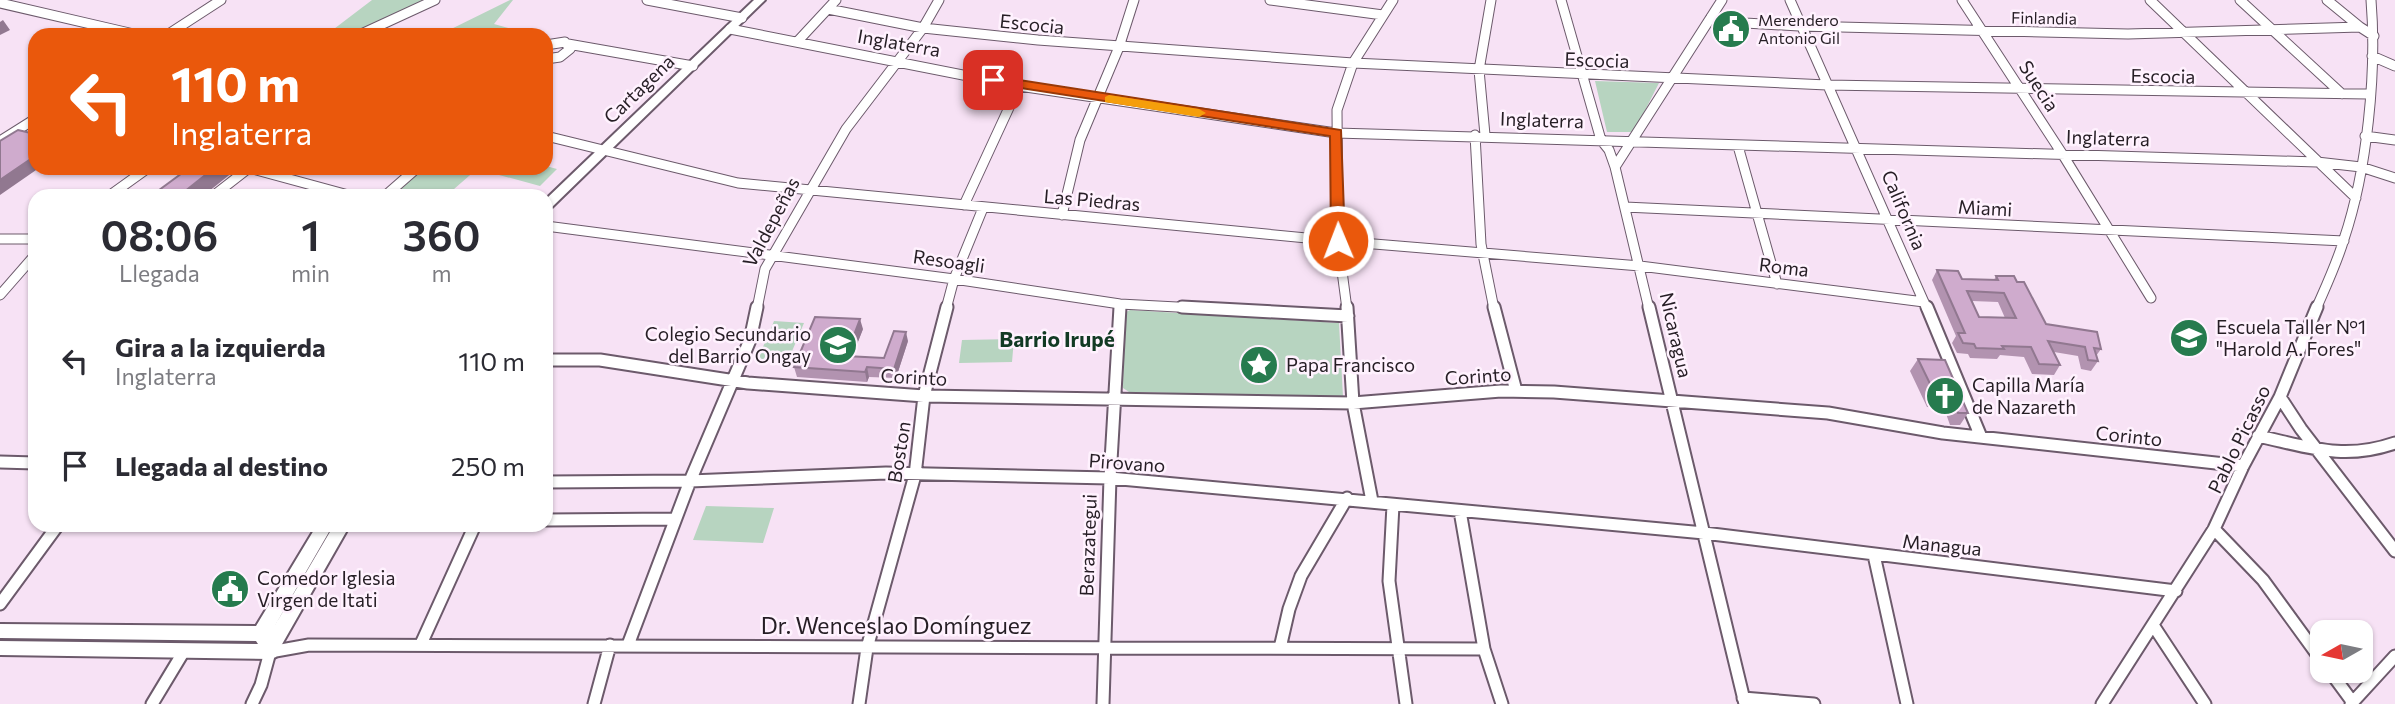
<!DOCTYPE html>
<html lang="es">
<head>
<meta charset="utf-8">
<style>
  :root { --surface:#fff; --page:#f7f7f7; --text:#2b2b33; --muted:#7c7c81 }
  body { margin:0; font-family:Commissioner,sans-serif; background:var(--page); color:var(--text); height:100vh; display:flex; flex-direction:column; font-size:26px; white-space:nowrap }
  * { box-sizing:border-box; margin:0 }
  p { font-size:23px; color:var(--muted) }
  .icon { flex:none; width:38px; height:38px; fill:none; stroke:currentColor; stroke-width:2; stroke-linecap:round; stroke-linejoin:round }
  .map { position:relative; flex:1; overflow:hidden }
  .panel { position:absolute; left:28px; top:189px; width:525px; height:343px; display:flex; flex-direction:column; background:var(--surface); border-radius:21px; box-shadow:0 2px 5px #0004 }
  .panel>* { flex:none }
  .guide { position:absolute; left:28px; top:28px; width:525px; height:147px; border-radius:21px; box-shadow:0 2px 5px #0004; background:#ea580c; color:#fff; overflow:hidden }
  .needle { width:46px; rotate:261deg }
  .controls { position:absolute; left:2310px; top:620px; display:grid; gap:14px }
  .controls a { display:grid; place-items:center; width:63px; height:63px; border-radius:14px; background:var(--surface); box-shadow:0 2px 5px #0004; font-size:35px }
  .pin { position:absolute; display:grid; place-items:center; width:60px; height:60px; color:#fff; margin:-30px; border-radius:14px; box-shadow:0 4px 10px #0006 }
  .me { position:absolute; width:77px; margin:-38px; rotate:359deg; stroke-linejoin:round; filter:drop-shadow(0 0 5px #0008) }
  .turn { display:flex; align-items:center; gap:24px; height:147px; padding:0 28px; font-size:32px }
  .turn .icon { width:91px; height:91px; stroke-width:2.5 }
  .turn b { display:block; font-size:49px; line-height:60px }
  .eta { display:flex; justify-content:space-evenly; align-items:center; height:119px; text-align:center }
  .eta b { font-size:42px; font-weight:600; line-height:49px }
  ul { padding:0; list-style:none }
  li { display:flex; align-items:center; gap:21px; height:105px; padding:0 28px }
  li div { flex:1 }
  li b { display:block; font-size:26px }
  li em { font-style:normal }
  .map>svg:first-child { display:block }
  .green { fill:#b7d4c0 }
  .lines { fill:none; stroke-linecap:round; stroke-linejoin:round }
  .minor-far1-casing { stroke:#6c5a6b; stroke-width:11 }
  .minor-casing { stroke:#6c5a6b; stroke-width:15 }
  .major-casing { stroke:#6c5a6b; stroke-width:4 }
  .minor-far1 { stroke:#fff; stroke-width:9 }
  .minor { stroke:#fff; stroke-width:11 }
  .major { fill:#fff; fill-rule:evenodd }
  .wall { fill:#b293b0; fill-rule:evenodd }
  .shaded-wall { fill:#917890 }
  .building { fill:#cfabcd; stroke:#917890; stroke-width:2; fill-rule:evenodd }
  .route { fill:#ea580c; stroke:#983908; stroke-width:2 }
  .slow { fill:#f59e0b }
  .labels { text-anchor:middle; stroke-width:5; stroke-linejoin:round; paint-order:stroke }
  .far-street-label { font-size:16px; fill:#261e25; stroke:#fff2fe }
  .far-poi-label { font-size:16px; fill:#261e25; stroke:#fff2fe; text-anchor:start }
  .street-label { font-size:19px; fill:#261e25; stroke:#fff2fe }
  .poi-label { font-size:19px; fill:#261e25; stroke:#fff2fe; text-anchor:start }
  .neighbourhood-label { font-size:21px; font-weight:bold; fill:#123a24; stroke:#fff2fe }
  .near-street-label { font-size:23px; fill:#261e25; stroke:#fff2fe }
</style>
</head>
<body>
<div class="map">
<svg width="2395" height="704" viewBox="0 0 2395 704">
  <rect width="100%" height="100%" fill="#f7e2f5"/>
  <path class="green" d="M372,0H424L350,35H326Z
    M510,0H513L494,24L533,35H439Z
    M1595,81L1659,83L1634,132H1607Z
    M546,166L557,169L540,186L477,169L446,196H392L424,168Z
    M1130,310L1339,323L1343,397L1129,392L1123,388L1124,313Z
    M774,321L804,323L787,363L757,361Z
    M1014,339L1012,362L959,363L962,340Z
    M706,506L774,508L763,543L693,540Z"/>
  <g class="lines">
    <defs>
      <path id="minor-far1" d="M647,0L742,18
        M1270,0L1383,15
        M1561,0L1601,140L1609,150L1615,167L1649,309
        M1790,0L1927,309
        M1962,0L2063,155L2151,298
        M2150,0L2356,198
        M2240,0L2342,94
        M2327,0L2360,27
        M0,3L138,35
        M828,9L923,28L1038,40L1353,63L1827,85L2368,94
        M1711,17L1745,23L1799,26L2128,34L2360,27L2374,36
        M730,29L1019,86L1336,133L2317,162L2361,167L2395,178
        M167,35L221,0
        M359,35L435,0
        M797,42L836,0
        M568,44L693,66
        M546,45L565,42L570,49L560,57L546,59
        M2372,56L2395,66
        M1475,135L1481,244L1494,309
        M1485,135L1479,70L1491,0
        M546,136L738,183L1338,241L1640,266L1924,302
        M2365,136L2395,140
        M0,141L35,119
        M1738,146L1777,284
        M1615,167L1722,0
        M249,168L352,196
        M109,196L148,168
        M213,196L249,168
        M385,196L417,168
        M964,205L1019,86
        M1625,207L2344,241
        M1062,215L1080,140L1119,47L1134,0
        M546,226L954,279L1120,304L1215,309
        M0,239H35
        M0,295L35,255
        M757,309L765,269L846,129L923,28L939,0
        M946,309L954,279L983,208
        M1120,309V304
        M1347,309L1338,241L1337,110L1353,63L1393,0
        M2316,309C2326,286 2337,263 2344,239C2367,171 2377,72 2371,0"/>
      <path id="minor" d="M1182,307L1348,316
        M1347,307L1353,403L1372,501
        M1494,307L1516,391
        M1649,307L1745,704
        M1927,307L1981,437
        M546,360H600L748,383L924,396L1353,403L1501,391L1554,392L1828,413L1943,433L2243,466
        M2280,397L2301,429L2395,551
        M2258,436C2309,447 2343,461 2395,443
        M0,462L35,463
        M546,482L690,481L886,473L1110,478L1704,533L2176,591
        M1393,505L1389,581L1406,704
        M1460,511L1484,649L1502,704
        M546,520L675,519
        M2214,529L2263,580L2322,661
        M1874,555L1907,704
        M0,604L58,525
        M2153,625L2205,704
        M421,644L475,525
        M628,645L690,481L750,340L757,307
        M1280,648L1289,609L1301,576L1347,498
        M2329,670L2354,704
        M1743,698L1814,704
        M152,704L184,651
        M252,704L261,685L270,652L309,645L1484,649
        M594,704L610,645
        M859,704L867,648L915,475L924,396L947,307
        M1103,704L1110,478L1120,307
        M2102,704L2214,529L2243,466L2280,397L2317,307
        M2351,704L2395,656"/>
      <path id="major" d="M754,0H765L550,209L546,210V199Z
        M317,525H333L274,627L334,525H350L281,646L277,648L278,652L276,657L270,659L0,655V641L258,644L256,641L0,638V624L256,626Z"/>
    </defs>
    <use href="#minor-far1" class="minor-far1-casing"/>
    <use href="#minor" class="minor-casing"/>
    <use href="#major" class="major-casing"/>
    <use href="#minor-far1" class="minor-far1"/>
    <use href="#minor" class="minor"/>
    <use href="#major" class="major"/>
  </g>
  <path class="wall" d="M1937,270L1962,279L1994,280L1996,276L2017,282L2046,324L2101,349L2096,356L2098,361L2091,371L2081,369L2078,356L2054,352L2060,365L2054,375L2032,374L2024,357L2000,355L1997,359L1970,358L1968,354L1957,353L1952,343L1956,336L1932,280ZM1972,301L1998,302L2005,318L1979,317Z
    M863,329L852,356L884,358L908,341L896,378L869,377L867,382L797,377L794,367Z
    M1918,359L1968,413L1960,425H1950L1944,408L1927,407L1910,371Z"/>
  <path class="shaded-wall" d="M3,20L10,30L0,35V22Z
    M35,156V168H39L0,195V180Z
    M214,168H238L203,196H179Z
    M860,319L863,329L849,365L846,356Z
    M906,332L908,341L896,378L894,369Z
    M867,367L869,377L867,382L865,372Z"/>
  <path class="building" d="M18,130L35,134V156L0,180V141Z
    M189,168H214L179,196H151Z
    M1937,270L1958,271L1962,279L1998,280L1996,276H2014L2017,282H2024L2046,324L2097,332L2101,349L2094,348L2098,361L2088,360L2085,347L2048,341L2060,365L2039,364L2031,347L2002,346L2004,349L1976,348L1974,344L1963,343L1958,333H1965ZM1967,291L2004,293L2016,318L1979,317Z
    M815,317L860,319L846,356L884,358L894,331L906,332L894,369L867,367L865,372L794,367Z
    M1918,359L1945,360L1968,413H1958L1951,395L1935,394Z"/>
  <path class="route" d="M993,76L1341,130L1345,241L1338,246L1331,241L1330,136L989,83L987,80Z"/>
  <path class="slow" d="M1109,95L1199,109L1206,113L1199,117L1105,102V97Z"/>
  <defs>
    <symbol id="civic-disc" viewBox="-11 -11 22 22"><circle r="9.5" fill="#267b4e" stroke="#fff2fe"/><path d="M-.6-6.5H3V-4.5H.6V-3L4-1V1h2V6H-6V1h2V-1L-.6-3ZM-1.2 2.5V6h2.4V2.5Z" fill="#fff"/></symbol>
    <symbol id="school-disc" viewBox="-11 -11 22 22"><circle r="9.5" fill="#267b4e" stroke="#fff2fe"/><path d="M0-5L7-2L0 1L-7-2ZM-4 1L0 2.5L4 1V4Q0 6-4 4Z" fill="#fff"/></symbol>
    <symbol id="sight-disc" viewBox="-11 -11 22 22"><circle r="9.5" fill="#267b4e" stroke="#fff2fe"/><path d="M0-6L1.8-2.2L6-1.7L2.9 1.2L3.7 5.4L0 3.3L-3.7 5.4L-2.9 1.2L-6-1.7L-1.8-2.2Z" fill="#fff"/></symbol>
    <symbol id="church-disc" viewBox="-11 -11 22 22"><circle r="9.5" fill="#267b4e" stroke="#fff2fe"/><path d="M-1.2-6h2.4v3.5h3.3v2.4h-3.3V6h-2.4V-.1h-3.3v-2.4h3.3Z" fill="#fff"/></symbol>
  </defs>
  <g fill-rule="evenodd">
    <use href="#civic-disc" x="1709" y="7" width="44" height="44"/>
    <use href="#school-disc" x="2167" y="316" width="44" height="44"/>
    <use href="#school-disc" x="816" y="323" width="44" height="44"/>
    <use href="#sight-disc" x="1237" y="343" width="44" height="44"/>
    <use href="#church-disc" x="1923" y="374" width="44" height="44"/>
    <use href="#civic-disc" x="208" y="567" width="44" height="44"/>
  </g>
  <g class="labels">
    <g class="far-street-label">
      <text transform="translate(2044 18) rotate(1)" y="6">Finlandia</text>
    </g>
    <g class="far-poi-label">
      <text x="1758" y="26">Merendero<tspan x="1758" dy="18">Antonio Gil</tspan></text>
    </g>
    <g class="street-label">
      <text transform="translate(1032 24) rotate(6)" y="7">Escocia</text>
      <text transform="translate(899 43) rotate(10)" y="7">Inglaterra</text>
      <text transform="translate(1597 60) rotate(2)" y="7">Escocia</text>
      <text transform="translate(2163 76) rotate(1)" y="7">Escocia</text>
      <text transform="translate(2039 86) rotate(57)" y="7">Suecia</text>
      <text transform="translate(639 89) rotate(-44)" y="7">Cartagena</text>
      <text transform="translate(1542 120) rotate(2)" y="7">Inglaterra</text>
      <text transform="translate(2108 138) rotate(2)" y="7">Inglaterra</text>
      <text transform="translate(1092 200) rotate(5)" y="7">Las Piedras</text>
      <text transform="translate(1985 208) rotate(3)" y="7">Miami</text>
      <text transform="translate(1904 210) rotate(67)" y="7">California</text>
      <text transform="translate(771 222) rotate(-62)" y="7">Valdepeñas</text>
      <text transform="translate(949 261) rotate(8)" y="7">Resoagli</text>
      <text transform="translate(1784 267) rotate(7)" y="7">Roma</text>
      <text transform="translate(1676 335) rotate(77)" y="7">Nicaragua</text>
      <text transform="translate(1478 376) rotate(-4)" y="7">Corinto</text>
      <text transform="translate(914 377) rotate(3)" y="7">Corinto</text>
      <text transform="translate(2129 436) rotate(6)" y="7">Corinto</text>
      <text transform="translate(2239 439) rotate(-64)" y="7">Pablo Picasso</text>
      <text transform="translate(899 452) rotate(-81)" y="7">Boston</text>
      <text transform="translate(1127 463) rotate(4)" y="7">Pirovano</text>
      <text transform="translate(1088 545) rotate(-88)" y="7">Berazategui</text>
      <text transform="translate(1942 545) rotate(6)" y="7">Managua</text>
    </g>
    <g class="poi-label">
      <text x="2216" y="334">Escuela Taller Nº1<tspan x="2216" dy="22">"Harold A. Fores"</tspan></text>
      <text x="811" y="341" text-anchor="end">Colegio Secundario<tspan x="811" dy="22">del Barrio Ongay</tspan></text>
      <text x="1286" y="372">Papa Francisco</text>
      <text x="1972" y="392">Capilla María<tspan x="1972" dy="22">de Nazareth</tspan></text>
      <text x="257" y="585">Comedor Iglesia<tspan x="257" dy="22">Virgen de Itati</tspan></text>
    </g>
    <g class="neighbourhood-label">
      <text x="1057" y="347">Barrio Irupé</text>
    </g>
    <g class="near-street-label">
      <text x="896" y="634">Dr. Wenceslao Domínguez</text>
    </g>
  </g>
</svg>
<div class="controls">
<a><svg class="needle" viewBox="-14 -14 28 28"><path d="M0-13l5 13h-10z" fill="#e53935"/><path d="M0 13l5-13h-10z" fill="#7c7c81"/></svg></a>
</div>
<div class="pin" style="left:993px;top:80px;background:#d93025"><svg class="icon" aria-label="arrive" viewBox="0 0 24 24"><path d="M6 21V4h12l-3 4 3 4H6"/></svg></div>
<svg class="me" style="left:1338px;top:241px" viewBox="-20 -20 40 40"><circle r="17" fill="#ea580c" stroke="#fff" stroke-width="3"/><path d="M0-11L8 9 0 5-8 9z" fill="#fff"/></svg>
<div class="guide">
<div class="turn"><svg class="icon" aria-label="left" viewBox="0 0 24 24"><path d="M17 20v-9H6M10 6l-5 5 5 5"/></svg><div><b>110 m</b>Inglaterra</div></div>
</div>
<section class="panel">
<div class="eta">
<div><b>08:06</b><p>Llegada</p></div>
<div><b>1</b><p>min</p></div>
<div><b>360</b><p>m</p></div>
</div>
<ul>
<li><svg class="icon" aria-label="left" viewBox="0 0 24 24"><path d="M17 20v-9H6M10 6l-5 5 5 5"/></svg><div><b>Gira a la izquierda</b><p>Inglaterra</p></div><em>110 m</em></li>
<li><svg class="icon" aria-label="arrive" viewBox="0 0 24 24"><path d="M6 21V4h12l-3 4 3 4H6"/></svg><div><b>Llegada al destino</b></div><em>250 m</em></li>
</ul>
</section>
</div>
</body>
</html>
